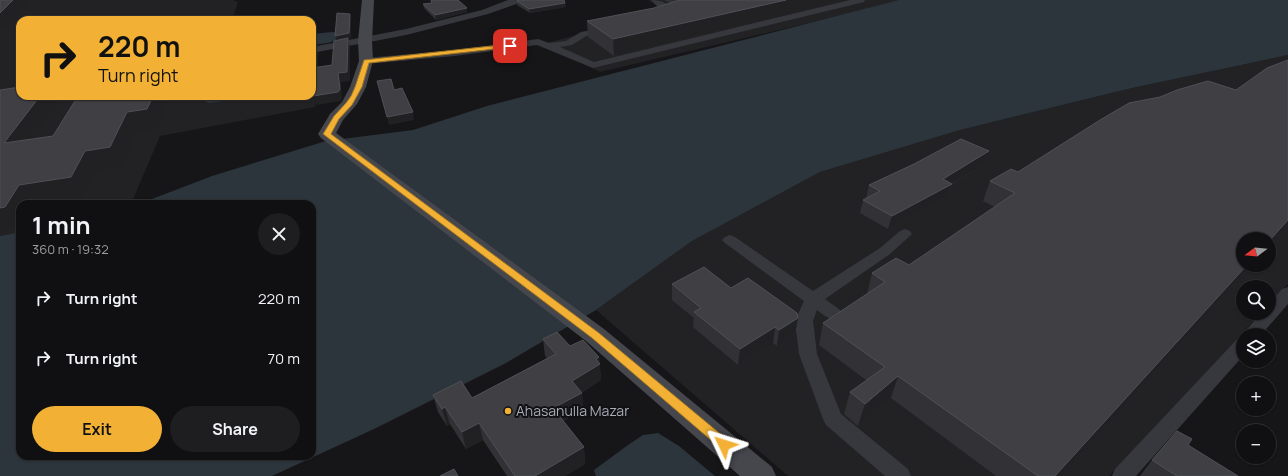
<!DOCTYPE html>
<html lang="en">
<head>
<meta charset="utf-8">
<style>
  :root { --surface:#101012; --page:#1e1e20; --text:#f1f3f6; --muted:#9c9d9f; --line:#303032; --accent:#f2b134 }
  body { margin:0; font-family:Manrope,sans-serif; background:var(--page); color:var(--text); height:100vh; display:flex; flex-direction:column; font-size:15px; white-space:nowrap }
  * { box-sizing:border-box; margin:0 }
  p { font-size:13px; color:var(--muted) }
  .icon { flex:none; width:22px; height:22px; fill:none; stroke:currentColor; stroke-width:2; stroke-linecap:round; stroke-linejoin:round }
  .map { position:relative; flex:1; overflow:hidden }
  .details { position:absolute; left:16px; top:200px; width:300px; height:260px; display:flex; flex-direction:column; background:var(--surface); border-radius:12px; box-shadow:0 1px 3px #0004,0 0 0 1px var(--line) }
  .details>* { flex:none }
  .banner { position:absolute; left:16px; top:16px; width:300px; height:84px; border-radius:12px; box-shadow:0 1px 3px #0004,0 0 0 1px var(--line); background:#f2b134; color:#111; overflow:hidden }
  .needle { width:26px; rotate:254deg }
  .fabs { position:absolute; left:1236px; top:232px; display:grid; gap:8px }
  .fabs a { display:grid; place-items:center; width:40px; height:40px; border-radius:50%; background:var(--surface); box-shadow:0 1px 3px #0004,0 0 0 1px var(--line); font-size:20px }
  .pin { position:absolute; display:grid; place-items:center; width:34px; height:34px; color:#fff; margin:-17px; border-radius:8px; box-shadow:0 2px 6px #0006 }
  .me { position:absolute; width:44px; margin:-22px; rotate:311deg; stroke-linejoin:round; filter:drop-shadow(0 0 3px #0008) }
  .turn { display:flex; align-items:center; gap:14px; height:84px; padding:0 16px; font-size:18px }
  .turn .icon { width:52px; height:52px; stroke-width:2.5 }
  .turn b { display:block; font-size:28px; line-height:34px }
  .round { display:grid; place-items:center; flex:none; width:42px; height:42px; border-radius:21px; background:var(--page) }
  .head { display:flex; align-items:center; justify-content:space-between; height:68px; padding:0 16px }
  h1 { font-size:24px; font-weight:700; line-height:30px }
  .cta { display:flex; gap:8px; margin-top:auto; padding:8px 16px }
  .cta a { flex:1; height:46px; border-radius:24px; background:var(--accent); color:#111; font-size:16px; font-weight:700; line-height:46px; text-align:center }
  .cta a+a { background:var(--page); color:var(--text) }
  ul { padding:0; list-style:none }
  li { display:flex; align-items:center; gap:12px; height:60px; padding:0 16px }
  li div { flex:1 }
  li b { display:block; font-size:15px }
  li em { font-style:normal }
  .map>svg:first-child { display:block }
  .built { fill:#222225; fill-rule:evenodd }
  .water { fill:#2c353c }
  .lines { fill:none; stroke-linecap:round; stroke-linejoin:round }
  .minor { fill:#37383d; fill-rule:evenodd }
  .secondary { fill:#45474d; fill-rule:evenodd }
  .wall { fill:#323236 }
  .shaded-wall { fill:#212124 }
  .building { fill:#3f3f44; stroke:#4f5156 }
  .route { fill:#f2b134; stroke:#9d7322 }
  .poi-dot { fill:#f2b134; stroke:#111113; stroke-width:1.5 }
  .labels { text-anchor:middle; stroke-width:4; stroke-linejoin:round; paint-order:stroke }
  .near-poi-label { font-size:14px; fill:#a8adb8; stroke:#111113; text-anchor:start }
</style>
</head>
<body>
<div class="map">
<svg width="1288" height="476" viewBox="0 0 1288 476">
  <rect width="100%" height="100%" fill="#161618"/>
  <path class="built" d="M0,0H233L238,2L232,20H20V96H312V46L319,45L315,107L160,136L131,204H20V232L0,236Z
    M648,0H907L600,72L542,44L666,12Z
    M1288,55V284L1269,304V287H1243V313H1261L1109,476H788L596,310L692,241L820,172L960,130L1132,88ZM1243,239H1269V265H1243Z"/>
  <path class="water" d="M899,0H1288V55L1132,88L960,130L820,172L692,241L596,310L506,363L374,429L272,476H0V236L20,232V456H312V204H139L212,176L326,141L413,130L487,106Z
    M332,32L339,33L337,40L328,43L312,45V34Z
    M198,96H259L209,103L198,98Z
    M658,433L679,446L715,476H596L594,470L628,445L643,435Z"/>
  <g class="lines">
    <path class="minor" d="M508,0H523L522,2L488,14L406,35L312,53V47L406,29L482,10Z
      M651,0C662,0 669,3 674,14L664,19H658L656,17L664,13Z
      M850,0H865L864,2L593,68L537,45L455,56L366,64L361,61L366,58L455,50L538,39L549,43L566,41L581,32L607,27L610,28L612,30L610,32L586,36L572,45L560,47L594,62Z
      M905,229L910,231L912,234L890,254L825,299L840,310L843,314L840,318C830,321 825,316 817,310L813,321L817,354L841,414L908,469L911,476H885L826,425L823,419L799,354L795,321L804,301L725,243L722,240L725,237L730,235L735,237L813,291L880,248L900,231Z
      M1288,287V304L1261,335H1243V336L1242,335L1261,313H1269V304L1282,289Z
      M1243,337V356L1136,476H1112L1115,469L1237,339Z"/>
    <path class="secondary" d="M362,0H374L372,41L373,61L366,87L357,104L343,120L336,133L604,329L772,467L776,476H740L586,341L321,138L318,134L330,114L342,102L350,87L359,61L358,41Z"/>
  </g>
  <path class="wall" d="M664,0H848L614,56L588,37L587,21L654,8L670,3Z
    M517,1L565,3L566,7L530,13L517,5Z
    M423,4L467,12L436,20L424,8Z
    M1236,90L1288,225L1062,476H996L891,398L858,426L844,414L850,392L866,380L819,345L823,323L867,294L872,273L909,265L995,207L983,201L990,181L1018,172Z
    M989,151L985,164L952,184L948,196L888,229L860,213L863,200L866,198L869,185Z
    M672,284L731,288L798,318L795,334L777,346L773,343L738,365L693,327L694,318L672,300Z
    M543,339L570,346L599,357L601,380L581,393H582L583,410L563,421L584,447L585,464L565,476H507L483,440L466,449L450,424L447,426L438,412L433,395L472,398L547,358L545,356Z
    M1152,460L1238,476H1140Z"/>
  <path class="shaded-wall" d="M13,0H32L0,33V13Z
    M786,0H848L614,56L613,39Z
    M565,3L566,7L530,13L529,9Z
    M467,8V12L436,20L435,15Z
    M350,14L351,18V38L348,39L350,47V81L341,82L342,98L341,101L316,105L313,96L338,73L337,41L335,36Z
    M40,96H55L58,102L16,162L4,143Z
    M153,96H168L156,128L136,131L121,167L96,170L83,198L41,204H20V225L19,227L0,231V208L19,185L85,151L127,112Z
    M413,112L414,120L389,125L387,117Z
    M989,151L985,164L951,184H952L948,196L888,229L892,216L943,179Z
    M1288,220V225L1269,246V241Z
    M1247,265H1252L1062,476H1055Z
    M798,318L795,334L777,346L779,330Z
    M775,327L773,343L738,365L740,349Z
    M599,357L600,364L601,380L574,397L572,381L596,359Z
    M898,376L891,398L858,426L865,404Z
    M582,393L583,410L555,425L553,408Z
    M445,407L450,424L447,426L442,409Z
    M479,423L483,440L466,449L462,432Z
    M584,447L585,464L565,476H535Z"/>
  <path class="building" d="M0,0H13L0,13Z
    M431,0H458L467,8L435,15L423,4L432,3Z
    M519,0H564L565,3L529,9L517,1Z
    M680,0H786L613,39L587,21L654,8Z
    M337,13L350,14L349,33L335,36Z
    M348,38L347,72L338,73L340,89L338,92L313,96L312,68L332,65L334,41Z
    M1288,60V220L1269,241V239H1243V265H1247L1055,476H1038L898,376L865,404L850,392L885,367L823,323L885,282L872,273L896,258L909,265L1015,193L990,181L1011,169L1018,172L1100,120L1129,103L1160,97L1177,90L1208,81L1236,90L1267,68Z
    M391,79L394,90L402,88L413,112L387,117L377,81Z
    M20,87V96H40L4,143L53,136L78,96H153L147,109L127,112L110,147L85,151L71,177L19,185L5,207L0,208V90Z
    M961,139L989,151L943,179L952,184L892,216L863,200L880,191L869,185L914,164Z
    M704,267L731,288L748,278L797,313L798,318L779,330L775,327L740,349L694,312L701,308L672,284Z
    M557,332L570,346L583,340L599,357L596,359L600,364L572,381L582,393L553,408L584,447L535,476H515L479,423L462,432L445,407L442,409L433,395L461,381L472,398L556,354L543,339Z
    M1177,431L1192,439L1188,445L1238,476H1177L1152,460Z
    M454,469L458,476H440Z"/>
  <path class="route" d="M510,44L513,46V47L369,63L362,87L352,105L339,119L331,134L599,333L729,441L731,445L729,448L724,450L720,448L592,338L323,134L334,116L346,103L351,96L355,87L364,60Z"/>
  <circle class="poi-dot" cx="508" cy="411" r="4"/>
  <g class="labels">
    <g class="near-poi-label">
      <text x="516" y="416">Ahasanulla Mazar</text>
    </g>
  </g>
</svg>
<div class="fabs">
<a><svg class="needle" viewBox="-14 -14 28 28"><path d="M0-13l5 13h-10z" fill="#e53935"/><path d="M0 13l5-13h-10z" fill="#9c9d9f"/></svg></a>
<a><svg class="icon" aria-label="search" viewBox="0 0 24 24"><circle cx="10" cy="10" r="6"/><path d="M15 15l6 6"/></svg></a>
<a><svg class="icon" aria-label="layers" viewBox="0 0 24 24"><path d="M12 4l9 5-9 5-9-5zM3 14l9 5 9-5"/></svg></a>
<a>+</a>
<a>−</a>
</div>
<div class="pin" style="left:510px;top:46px;background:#d93025"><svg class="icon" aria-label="arrive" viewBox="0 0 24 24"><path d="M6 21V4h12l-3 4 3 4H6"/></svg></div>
<svg class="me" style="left:724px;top:445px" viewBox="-20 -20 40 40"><path d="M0-17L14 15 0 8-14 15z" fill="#f2b134" stroke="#fff" stroke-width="4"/></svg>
<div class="banner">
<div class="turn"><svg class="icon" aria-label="right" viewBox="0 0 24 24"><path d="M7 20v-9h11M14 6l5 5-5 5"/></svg><div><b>220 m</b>Turn right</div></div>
</div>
<section class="details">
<div class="head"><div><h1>1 min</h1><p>360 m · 19:32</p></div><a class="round"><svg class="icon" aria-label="close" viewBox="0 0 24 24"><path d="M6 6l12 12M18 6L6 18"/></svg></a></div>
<ul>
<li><svg class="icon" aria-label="right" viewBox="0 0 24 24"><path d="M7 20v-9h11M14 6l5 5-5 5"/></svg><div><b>Turn right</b></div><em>220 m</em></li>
<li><svg class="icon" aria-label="right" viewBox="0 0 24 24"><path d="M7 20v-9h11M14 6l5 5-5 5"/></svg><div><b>Turn right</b></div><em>70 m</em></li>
</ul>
<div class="cta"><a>Exit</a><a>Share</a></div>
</section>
</div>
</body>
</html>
